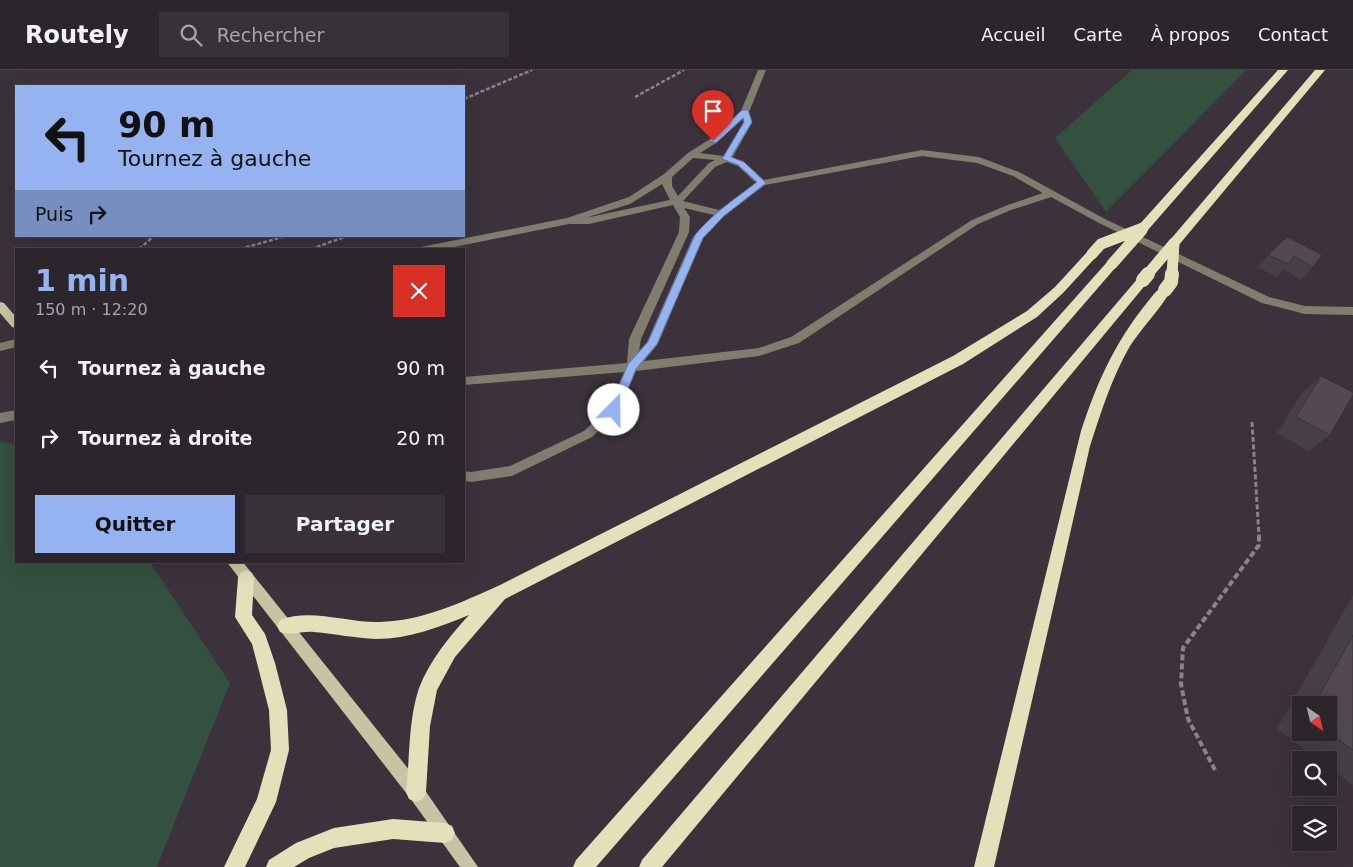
<!DOCTYPE html>
<html lang="fr">
<head>
<meta charset="utf-8">
<style>
  :root { --surface:#2c262c; --page:#383238; --text:#f1f3f6; --muted:#a6a5a9; --line:#484348; --accent:#95b2f1 }
  body { margin:0; font-family:"DejaVu Sans",sans-serif; background:var(--page); color:var(--text); height:100vh; display:flex; flex-direction:column; font-size:19px; white-space:nowrap }
  * { box-sizing:border-box; margin:0 }
  p { font-size:16px; color:var(--muted) }
  .icon { flex:none; width:28px; height:28px; fill:none; stroke:currentColor; stroke-width:2; stroke-linecap:round; stroke-linejoin:round }
  .map { position:relative; flex:1; overflow:hidden }
  .drawer { position:absolute; left:15px; top:178px; width:450px; height:315px; display:flex; flex-direction:column; background:var(--surface); border-radius:0px; box-shadow:0 5px 20px #0002,0 0 0 1px var(--line) }
  .drawer>* { flex:none }
  .top-card { position:absolute; left:15px; top:15px; width:450px; height:152px; border-radius:0px; box-shadow:0 5px 20px #0002,0 0 0 1px var(--line); background:#95b2f1; color:#111; overflow:hidden }
  .needle { width:32px; rotate:145deg }
  .buttons { position:absolute; left:1292px; top:626px; display:grid; gap:10px }
  .buttons a { display:grid; place-items:center; width:45px; height:45px; border-radius:0px; background:var(--surface); box-shadow:0 5px 20px #0002,0 0 0 1px var(--line); font-size:25px }
  .pin { position:absolute; display:grid; place-items:center; width:42px; height:42px; color:#fff; margin:-51px -21px; border-radius:50% 50% 50% 0; rotate:-45deg; box-shadow:0 0 5px #0007 }
  .pin .icon { rotate:45deg }
  .me { position:absolute; width:55px; margin:-28px; rotate:22deg; stroke-linejoin:round; filter:drop-shadow(0 0 4px #0008) }
  .turn { display:flex; align-items:center; gap:18px; height:105px; padding:0 20px; font-size:22px }
  .turn .icon { width:65px; height:65px; stroke-width:2.5 }
  .turn b { display:block; font-size:35px; line-height:42px }
  .then { display:flex; align-items:center; height:48px; padding:0 20px; background:#0003; gap:10px; font-size:19px }
  .round { display:grid; place-items:center; flex:none; width:52px; height:52px; border-radius:0px; background:var(--page) }
  .head { display:flex; align-items:center; justify-content:space-between; height:85px; padding:0 20px }
  h1 { font-size:30px; font-weight:700; line-height:38px; color:var(--accent) }
  .action { display:flex; gap:10px; margin-top:auto; padding:10px 20px }
  .action a { flex:1; height:58px; border-radius:0px; background:var(--accent); color:#111; font-size:20px; font-weight:700; line-height:58px; text-align:center }
  .action a+a { background:var(--page); color:var(--text) }
  ul { padding:0; list-style:none }
  li { display:flex; align-items:center; gap:15px; height:70px; padding:0 20px }
  li div { flex:1 }
  li b { display:block; font-size:19px }
  li em { font-style:normal }
  header { display:flex; align-items:center; gap:30px; box-sizing:border-box; height:70px; padding:0 25px; background:var(--surface); border-bottom:1px solid var(--line) }
  header strong { font-size:24px }
  nav { display:flex; gap:28px; margin-inline-start:auto; font-size:18px }
  .search { width:350px; height:45px; background:var(--page); display:flex; align-items:center; gap:12px; box-sizing:border-box; padding:0 18px; border-radius:0px; color:var(--muted); font-size:19px }
  .map>svg:first-child { display:block }
  .green { fill:#345040 }
  .lines { fill:none; stroke-linecap:round; stroke-linejoin:round }
  .path-far2 { stroke:#8b838a; stroke-width:2.5; stroke-dasharray:4 2; stroke-linecap:butt }
  .path-far1 { stroke:#8b838a; stroke-width:3; stroke-dasharray:5 2.5; stroke-linecap:butt }
  .path { stroke:#8b838a; stroke-width:4; stroke-dasharray:6 3; stroke-linecap:butt }
  .minor { fill:#7f7d6e; fill-rule:evenodd }
  .major { fill:#c7c4a4; fill-rule:evenodd }
  .highway { fill:#e4e0ba; fill-rule:evenodd }
  .highway-bridge-far1 { stroke:#e4e0ba; stroke-width:11 }
  .highway-bridge { stroke:#e4e0ba; stroke-width:14 }
  .wall { fill:#473f47; fill-rule:evenodd }
  .building { fill:#524952; stroke:#393339 }
  .route { fill:#95b2f1; stroke:#61749d }
</style>
</head>
<body>
<header>
<strong>Routely</strong>
<div class="search"><svg class="icon" aria-label="search" viewBox="0 0 24 24"><circle cx="10" cy="10" r="6"/><path d="M15 15l6 6"/></svg>Rechercher</div>
<nav><a>Accueil</a><a>Carte</a><a>À propos</a><a>Contact</a></nav>
</header>
<div class="map">
<svg width="1353" height="797" viewBox="0 0 1353 797">
  <rect width="100%" height="100%" fill="#3b323b"/>
  <path class="green" d="M1132,0H1246L1106,142L1055,68Z
    M0,372L16,374V491H149L230,613L157,797H0Z"/>
  <g class="lines">
    <path class="path-far2" d="M635,27L684,0
      M464,29L532,0
      M139,179L154,166
      M240,179L286,166
      M311,179L347,166"/>
    <path class="path-far1" d="M1252,352L1259,466"/>
    <path class="path" d="M1215,700L1188,649L1181,614L1183,578L1259,475V465"/>
    <path class="minor" d="M758,0H766L749,42L752,53L732,88L744,92L764,110L922,80L979,87L1019,102L1105,149L1269,227L1305,236L1353,237V245L1305,244L1262,233L1099,153L1051,127L1011,140L978,154L799,273L759,286L636,301L618,343L592,367L512,406L471,412L464,411V401L471,402L510,396L584,361L609,337L624,302L464,315V307L627,293L629,269L679,162L680,147L673,135L589,154H569L444,179H420L421,177L567,148L629,127L664,104L688,83L710,69L741,41ZM743,49L744,53L724,86L700,83L716,73ZM922,86L977,93L1013,106L1043,123L1005,136L972,150L791,267L759,278L644,291L658,274L702,169L724,146L765,115ZM693,88L715,90L709,93L678,126L672,116V107ZM727,92L738,96L756,113L719,140L683,131L715,97ZM662,114L670,130L585,148L630,134ZM684,138L714,145L693,167L647,272L639,281L641,269L689,162L690,147Z
      M16,269V277L0,281V273Z
      M16,340V350L0,353V343Z"/>
    <path class="major" d="M0,232L4,233L16,247V258L12,257L0,243Z
      M226,491H242L422,716L478,797H460L410,728Z"/>
    <path class="highway" d="M1278,0H1288L1147,161H1139L1137,158L1139,155Z
      M1315,0H1325L1178,176H1170L1168,173L1170,170Z
      M1092,180L1096,181L1098,184L1096,187L1063,223L1037,247L963,294L505,529L455,587L437,620L430,656L426,722L423,729L416,732L409,729L406,722C410,688 408,651 419,618C430,590 449,567 469,545C440,557 409,569 376,569C355,568 335,564 314,562C303,561 291,566 280,562L277,556L280,550C311,538 347,553 379,552C423,551 462,532 500,515L953,286L1027,241L1055,217L1088,181Z
      M1112,190L1118,194L1116,197L596,797H573L576,790L1108,191Z
      M1143,206L1149,210L1147,213L662,797H639L642,790L1139,207Z
      M1165,216L1169,217L1171,220C1160,240 1143,256 1130,276C1112,307 1101,342 1090,376L994,797H974L1081,361C1096,315 1115,272 1146,234C1151,228 1157,218 1165,216Z
      M246,500L252,503L254,508L252,545L265,564L275,593L287,640L289,680L276,732L245,797H224L257,729L271,680L269,640L257,593L252,574L235,547L238,508L240,503Z
      M393,749L445,753L452,756L455,763L452,770L445,773L393,769L334,778L309,788L294,797H266L269,790L296,773L334,758Z"/>
    <path class="highway-bridge-far1" d="M1092,184L1101,174L1143,158
      M1112,194L1142,160
      M1147,205L1174,173
      M1172,205L1174,173"/>
    <path class="highway-bridge" d="M1143,210L1148,204
      M1165,220L1171,212L1172,204"/>
  </g>
  <path class="wall" d="M1287,167L1313,197L1301,210L1284,199L1277,207L1257,197L1268,185Z
    M1321,306L1330,365L1309,381L1277,363L1302,323Z
    M1353,525V715L1329,697V690H1319L1277,659ZM1301,635H1329V662H1301Z"/>
  <path class="building" d="M1287,167L1322,185L1313,197L1294,186L1289,194L1268,185Z
    M1321,306L1353,322V325L1330,365L1296,347Z
    M1353,565V680L1328,662H1329V635H1314Z"/>
  <path class="route" d="M742,40H748L752,52L731,87L744,92L766,113L724,146L703,168L657,274L636,299L618,343H610L609,340L628,294L648,272L695,165C712,144 735,129 757,112L738,95L722,89L744,52L743,48L716,73L709,71Z"/>
</svg>
<div class="buttons">
<a><svg class="needle" viewBox="-14 -14 28 28"><path d="M0-13l5 13h-10z" fill="#e53935"/><path d="M0 13l5-13h-10z" fill="#a6a5a9"/></svg></a>
<a><svg class="icon" aria-label="search" viewBox="0 0 24 24"><circle cx="10" cy="10" r="6"/><path d="M15 15l6 6"/></svg></a>
<a><svg class="icon" aria-label="layers" viewBox="0 0 24 24"><path d="M12 4l9 5-9 5-9-5zM3 14l9 5 9-5"/></svg></a>
</div>
<div class="pin" style="left:713px;top:71px;background:#d93025"><svg class="icon" aria-label="arrive" viewBox="0 0 24 24"><path d="M6 21V4h12l-3 4 3 4H6"/></svg></div>
<svg class="me" style="left:614px;top:340px" viewBox="-20 -20 40 40"><circle r="19" fill="#fff"/><path d="M0-13L10 11 0 6-10 11z" fill="#95b2f1"/></svg>
<div class="top-card">
<div class="turn"><svg class="icon" aria-label="left" viewBox="0 0 24 24"><path d="M17 20v-9H6M10 6l-5 5 5 5"/></svg><div><b>90 m</b>Tournez à gauche</div></div>
<div class="then">Puis<svg class="icon" aria-label="right" viewBox="0 0 24 24"><path d="M7 20v-9h11M14 6l5 5-5 5"/></svg></div>
</div>
<section class="drawer">
<div class="head"><div><h1>1 min</h1><p>150 m · 12:20</p></div><a class="round" style="background:#d93025;color:#fff"><svg class="icon" aria-label="close" viewBox="0 0 24 24"><path d="M6 6l12 12M18 6L6 18"/></svg></a></div>
<ul>
<li><svg class="icon" aria-label="left" viewBox="0 0 24 24"><path d="M17 20v-9H6M10 6l-5 5 5 5"/></svg><div><b>Tournez à gauche</b></div><em>90 m</em></li>
<li><svg class="icon" aria-label="right" viewBox="0 0 24 24"><path d="M7 20v-9h11M14 6l5 5-5 5"/></svg><div><b>Tournez à droite</b></div><em>20 m</em></li>
</ul>
<div class="action"><a>Quitter</a><a>Partager</a></div>
</section>
</div>
</body>
</html>
